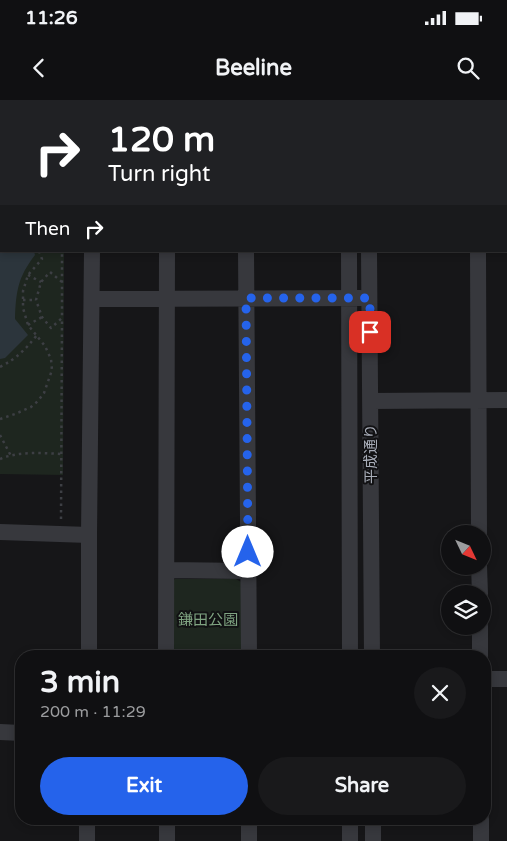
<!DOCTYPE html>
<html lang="en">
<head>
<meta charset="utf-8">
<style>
  :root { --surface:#101012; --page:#19191b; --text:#f1f3f6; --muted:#9c9d9f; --line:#303032; --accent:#2563eb }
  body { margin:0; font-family:"Varela Round","Noto Sans JP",sans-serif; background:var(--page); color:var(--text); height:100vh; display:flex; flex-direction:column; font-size:19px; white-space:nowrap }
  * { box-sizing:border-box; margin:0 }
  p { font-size:16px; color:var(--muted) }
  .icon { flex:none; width:28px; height:28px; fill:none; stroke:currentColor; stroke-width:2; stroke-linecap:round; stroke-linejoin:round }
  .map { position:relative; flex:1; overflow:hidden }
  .drawer { position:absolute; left:15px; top:550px; width:476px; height:175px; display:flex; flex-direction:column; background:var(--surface); border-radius:20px; box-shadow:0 2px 8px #0003,0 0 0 1px var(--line) }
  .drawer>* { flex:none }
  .hud { position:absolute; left:0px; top:0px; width:508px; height:152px; box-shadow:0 2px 8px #0003,0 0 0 1px var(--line); background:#202124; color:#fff; overflow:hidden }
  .needle { width:32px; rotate:133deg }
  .buttons { position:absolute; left:441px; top:425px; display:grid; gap:10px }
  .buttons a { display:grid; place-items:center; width:50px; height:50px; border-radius:50%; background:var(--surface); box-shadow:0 2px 8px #0003,0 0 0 1px var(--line); font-size:25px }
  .pin { position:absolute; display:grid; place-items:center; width:42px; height:42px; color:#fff; margin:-21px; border-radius:10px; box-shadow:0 2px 8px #0006 }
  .me { position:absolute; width:55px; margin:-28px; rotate:0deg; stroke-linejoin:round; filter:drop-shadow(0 0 4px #0008) }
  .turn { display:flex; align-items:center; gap:18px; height:105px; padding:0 25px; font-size:22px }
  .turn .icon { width:65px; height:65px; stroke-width:2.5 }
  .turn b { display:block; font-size:35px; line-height:42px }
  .then { display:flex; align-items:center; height:48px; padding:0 25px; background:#0003; gap:10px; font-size:19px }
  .round { display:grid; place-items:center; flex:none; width:52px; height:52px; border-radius:26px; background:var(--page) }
  .overview { display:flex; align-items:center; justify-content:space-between; height:85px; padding:0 25px }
  h1 { font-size:30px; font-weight:700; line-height:38px }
  .action { display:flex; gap:10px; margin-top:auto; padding:10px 25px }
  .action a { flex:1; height:58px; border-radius:30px; background:var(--accent); color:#fff; font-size:20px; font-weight:700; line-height:58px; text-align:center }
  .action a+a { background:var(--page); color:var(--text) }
  .status { display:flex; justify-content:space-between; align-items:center; height:35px; padding:0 25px; background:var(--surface); direction:ltr }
  .status svg { height:14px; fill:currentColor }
  header { display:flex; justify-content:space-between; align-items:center; height:65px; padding:0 25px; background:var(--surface); font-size:22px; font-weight:700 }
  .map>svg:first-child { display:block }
  .green { fill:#1e261f }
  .water { fill:#2c353c }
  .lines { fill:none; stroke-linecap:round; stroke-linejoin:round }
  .path { stroke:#3d3f44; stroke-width:2.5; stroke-dasharray:2.5 4; stroke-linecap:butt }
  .minor { stroke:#37383d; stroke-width:16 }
  .route { stroke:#2563eb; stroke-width:9; stroke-dasharray:0 16.2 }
  .labels { text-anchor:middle; stroke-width:4; stroke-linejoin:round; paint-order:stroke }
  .street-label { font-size:15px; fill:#a8adb8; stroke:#111113 }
  .park-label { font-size:15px; fill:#7fa381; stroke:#111113 }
</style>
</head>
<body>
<div class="status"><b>11:26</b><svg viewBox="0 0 49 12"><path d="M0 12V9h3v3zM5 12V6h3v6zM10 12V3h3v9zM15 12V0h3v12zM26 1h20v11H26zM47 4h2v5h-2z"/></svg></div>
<header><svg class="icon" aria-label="back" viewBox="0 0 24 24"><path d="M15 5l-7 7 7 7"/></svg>Beeline<svg class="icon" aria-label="search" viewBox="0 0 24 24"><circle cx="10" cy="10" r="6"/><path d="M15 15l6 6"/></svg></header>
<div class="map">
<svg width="507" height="741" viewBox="0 0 507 741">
  <rect width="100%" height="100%" fill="#161618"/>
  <path class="green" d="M0,0H66V1H1V151H64L63,375L0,374Z
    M175,479H236L243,483L244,556H171L172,482Z"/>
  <path class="water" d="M0,11H1V151H34L35,155C18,177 16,191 15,219L28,235L5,258L0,259Z"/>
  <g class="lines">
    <path class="path" d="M0,0H11
      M63,1V0
      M0,33H1
      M28,175L41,182
      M62,182L50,172L41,182L36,200L42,217L51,228L62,218V151
      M23,200H36
      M28,225L42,217
      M0,267C17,258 25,250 37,235
      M0,319L15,314L31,307L38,301L44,293L52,270L51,259L45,246L28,225L23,208V191L28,175L42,159L39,151
      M0,335L11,356
      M0,359C19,351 41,353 61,354
      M61,419L62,218"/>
    <path class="minor" d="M92,0V1
      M245,0V1
      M348,0V1
      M369,0V1
      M478,0V1
      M168,1V0
      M506,88H507
      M246,151L249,556
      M349,151L350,556
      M369,151L372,556
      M478,151L479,434
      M92,199L360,198
      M371,301L507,300
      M0,432L89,435
      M479,466L480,494
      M167,470L248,471
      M480,526V556
      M89,556V435L92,151
      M166,556L167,151
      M485,579H507
      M0,632L21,633
      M167,719V741
      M249,719V741
      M373,719V741
      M481,719V741
      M87,741V719
      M350,741V719"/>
  </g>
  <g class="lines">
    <path class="route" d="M248,452L246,198H370V232"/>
  </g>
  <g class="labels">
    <g class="street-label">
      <text transform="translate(371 354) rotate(-90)" y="5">平成通り</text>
    </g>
    <g class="park-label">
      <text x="208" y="525">鎌田公園</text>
    </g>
  </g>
</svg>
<div class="buttons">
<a><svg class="needle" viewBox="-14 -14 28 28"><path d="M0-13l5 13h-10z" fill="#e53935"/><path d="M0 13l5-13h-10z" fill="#9c9d9f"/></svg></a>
<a><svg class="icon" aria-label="layers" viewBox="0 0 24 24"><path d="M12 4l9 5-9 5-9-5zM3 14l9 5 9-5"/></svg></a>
</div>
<div class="pin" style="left:370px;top:232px;background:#d93025"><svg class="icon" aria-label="arrive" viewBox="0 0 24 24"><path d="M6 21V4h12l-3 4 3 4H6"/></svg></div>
<svg class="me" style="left:248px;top:452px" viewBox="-20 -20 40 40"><circle r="19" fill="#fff"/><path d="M0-13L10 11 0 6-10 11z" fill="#2563eb"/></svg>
<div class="hud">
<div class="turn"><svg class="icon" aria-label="right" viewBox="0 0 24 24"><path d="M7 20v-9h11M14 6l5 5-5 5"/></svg><div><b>120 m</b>Turn right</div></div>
<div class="then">Then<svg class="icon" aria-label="right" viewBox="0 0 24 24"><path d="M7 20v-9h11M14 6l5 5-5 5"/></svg></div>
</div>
<section class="drawer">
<div class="overview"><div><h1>3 min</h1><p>200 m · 11:29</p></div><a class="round"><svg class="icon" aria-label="close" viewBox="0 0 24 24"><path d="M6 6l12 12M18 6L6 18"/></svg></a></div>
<div class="action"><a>Exit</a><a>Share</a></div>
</section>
</div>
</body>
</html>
